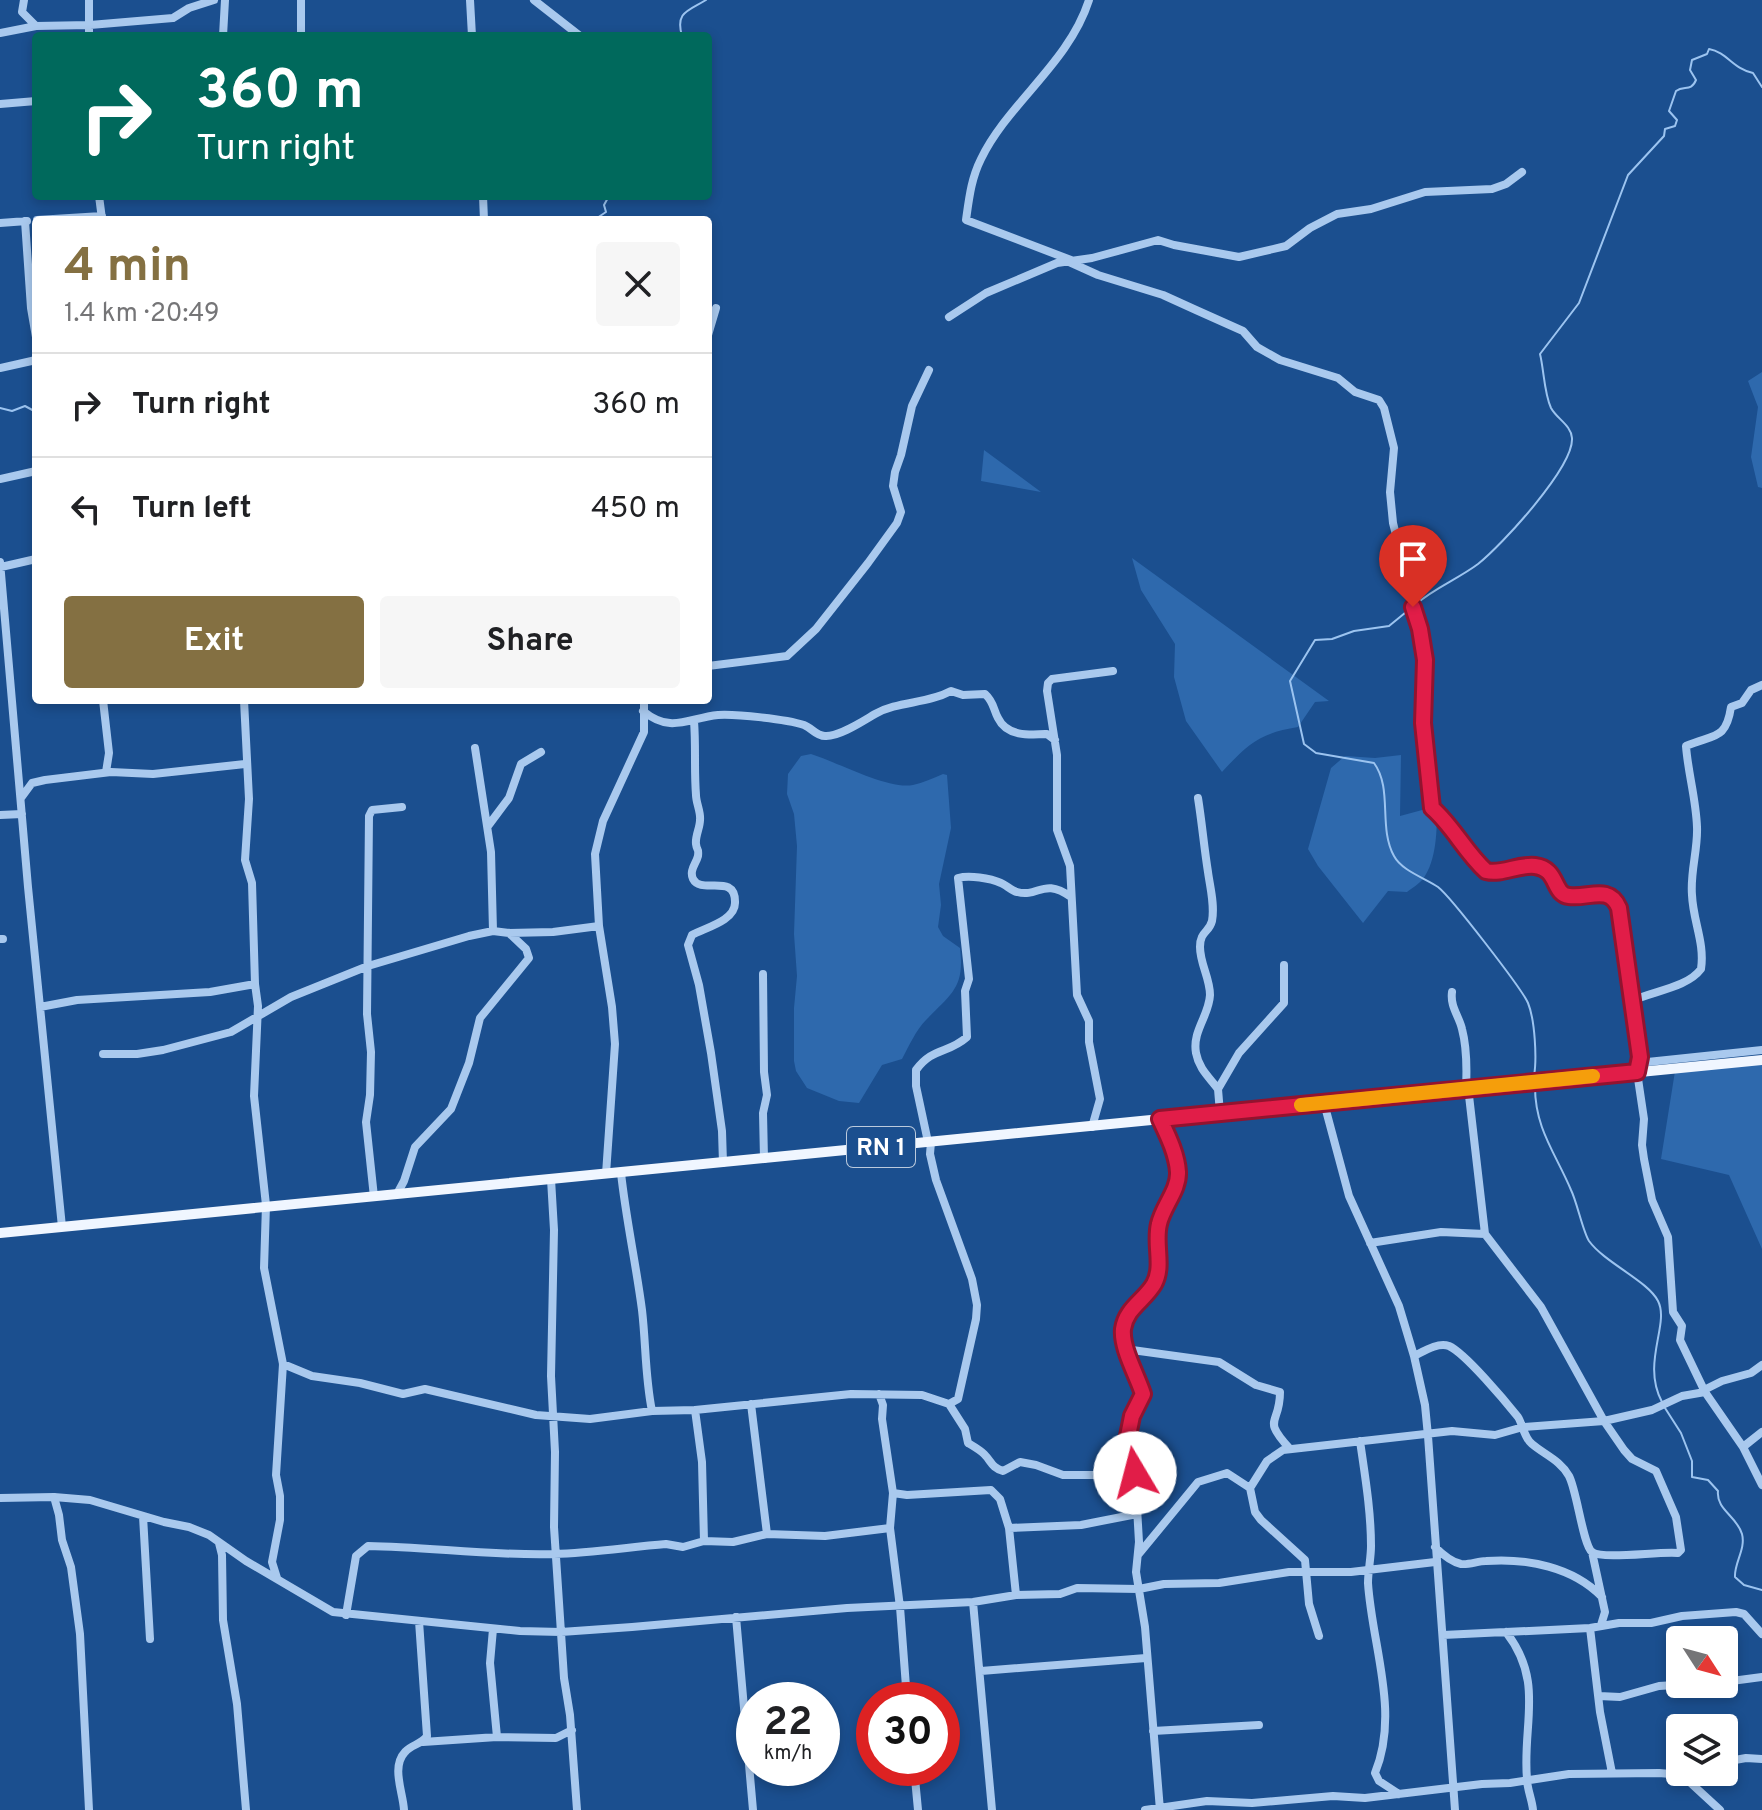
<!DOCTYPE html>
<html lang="en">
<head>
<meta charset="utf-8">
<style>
  :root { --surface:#fff; --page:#f6f6f6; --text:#202124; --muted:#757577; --line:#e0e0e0; --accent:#847042 }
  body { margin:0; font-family:Overpass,sans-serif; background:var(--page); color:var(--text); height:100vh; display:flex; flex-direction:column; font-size:30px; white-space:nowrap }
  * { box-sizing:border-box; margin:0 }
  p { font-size:26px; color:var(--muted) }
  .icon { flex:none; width:44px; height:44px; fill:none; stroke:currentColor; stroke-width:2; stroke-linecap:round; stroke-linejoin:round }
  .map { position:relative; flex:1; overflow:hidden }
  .panel { position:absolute; left:32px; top:216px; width:680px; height:488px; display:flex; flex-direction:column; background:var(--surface); border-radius:8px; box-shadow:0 4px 12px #0003 }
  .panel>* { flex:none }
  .top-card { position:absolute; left:32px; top:32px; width:680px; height:168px; border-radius:8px; box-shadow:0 4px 12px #0003; background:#00695c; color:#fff; overflow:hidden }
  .needle { width:52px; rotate:126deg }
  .fabs { position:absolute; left:1666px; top:1626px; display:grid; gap:16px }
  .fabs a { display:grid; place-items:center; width:72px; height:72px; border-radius:8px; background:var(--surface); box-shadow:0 4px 12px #0003; font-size:40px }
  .speed { position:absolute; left:736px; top:1682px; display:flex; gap:16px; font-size:40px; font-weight:700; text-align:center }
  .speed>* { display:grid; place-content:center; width:104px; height:104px; border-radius:50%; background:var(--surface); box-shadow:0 4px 12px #0003; line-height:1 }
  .speed small { font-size:20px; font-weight:400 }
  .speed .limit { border:12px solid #d22; background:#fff; color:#111 }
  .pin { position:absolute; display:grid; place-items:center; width:68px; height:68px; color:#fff; margin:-82px -34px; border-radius:50% 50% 50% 0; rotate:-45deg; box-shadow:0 0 8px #0007 }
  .pin .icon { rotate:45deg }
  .me { position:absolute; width:88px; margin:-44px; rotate:352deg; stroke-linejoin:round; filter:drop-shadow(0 0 6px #0008) }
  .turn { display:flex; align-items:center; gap:28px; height:168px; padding:0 32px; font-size:36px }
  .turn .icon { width:104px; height:104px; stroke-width:2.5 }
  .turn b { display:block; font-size:56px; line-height:68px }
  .round { display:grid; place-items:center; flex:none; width:84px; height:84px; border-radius:8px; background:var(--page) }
  .summary { display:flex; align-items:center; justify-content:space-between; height:136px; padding:0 32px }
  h1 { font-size:48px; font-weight:700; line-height:60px; color:var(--accent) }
  .primary-button { display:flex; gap:16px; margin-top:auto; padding:16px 32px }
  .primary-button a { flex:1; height:92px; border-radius:8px; background:var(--accent); color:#fff; font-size:32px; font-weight:700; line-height:92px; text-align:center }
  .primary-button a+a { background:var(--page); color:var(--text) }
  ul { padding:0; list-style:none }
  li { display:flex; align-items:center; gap:24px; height:104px; padding:0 32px; border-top:2px solid var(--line) }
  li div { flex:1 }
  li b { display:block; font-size:30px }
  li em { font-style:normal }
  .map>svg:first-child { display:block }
  .green { fill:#2e69ad }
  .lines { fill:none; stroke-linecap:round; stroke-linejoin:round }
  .stream { stroke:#9cc4f0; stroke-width:2 }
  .minor { stroke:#a9c9ee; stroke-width:8 }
  .major { stroke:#f0f6ff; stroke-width:10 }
  .route-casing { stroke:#92132f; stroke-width:20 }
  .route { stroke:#e11d48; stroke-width:14 }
  .slow { stroke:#f59e0b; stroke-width:14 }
  .labels { text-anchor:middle; stroke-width:8; stroke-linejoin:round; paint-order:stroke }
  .shield { fill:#1b4f8f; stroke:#bbcadd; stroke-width:2 }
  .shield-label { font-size:24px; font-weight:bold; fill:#fff }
</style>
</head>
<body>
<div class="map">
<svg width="1762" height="1810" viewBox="0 0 1762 1810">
  <rect width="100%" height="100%" fill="#1b4f8f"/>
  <path class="green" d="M1762,372V488L1758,487L1751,457L1758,407L1748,381Z
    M984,450L1041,492L981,481Z
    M1132,558L1329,701L1315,702L1298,727C1259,733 1247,745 1222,772L1186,721L1174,677L1175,644L1141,590Z
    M811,754C837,762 888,790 913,785C923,783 933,778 943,774L947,775L951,828L939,884L941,905L938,927L943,936L960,948C965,988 951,994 926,1020C916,1030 909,1046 902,1059L882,1065L859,1103L839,1101L807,1088L796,1071L794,1061V1008L797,976L794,934L797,846L794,814L787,794L788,774L801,756Z
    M1401,755L1400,816L1437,806C1437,829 1437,860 1423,879C1419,884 1412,888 1407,892L1388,891L1363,923L1318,866L1308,849L1331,768L1345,756L1375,758Z
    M1762,1056V1249L1729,1175L1661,1159L1676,1065Z"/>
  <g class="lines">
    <path class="stream" d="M682,36C675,12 688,11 706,0
      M594,220L606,212L604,205L609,196
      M0,408L12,411L25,406L36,412
      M1416,604C1436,587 1458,579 1478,564C1501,546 1574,467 1572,438C1571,425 1557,419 1551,408C1544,393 1544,370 1540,354L1579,303L1628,175L1664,136L1665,129L1675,126L1677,120L1669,111L1676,91C1684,85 1691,92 1696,80L1690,70L1692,60L1707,54L1709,49C1727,52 1733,69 1753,73L1762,87
      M1411,608L1389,626L1354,631L1332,639L1315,640L1290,681L1304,744L1316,753L1374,763C1393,789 1378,827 1394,856C1402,871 1425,878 1438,887C1451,897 1522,989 1528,1003C1535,1020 1537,1059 1534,1076
      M1535,1087C1535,1129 1556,1154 1571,1190C1577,1202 1583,1232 1589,1241C1605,1263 1648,1281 1658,1301C1670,1324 1641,1363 1662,1402
      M1665,1408L1681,1433L1692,1461V1477L1708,1480L1718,1491C1716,1510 1737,1516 1742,1534C1746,1549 1734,1563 1735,1577L1744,1585L1762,1590"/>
    <path class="minor" d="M24,0L22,12L36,26
      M89,0V36
      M470,0L472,36
      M534,0L580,36
      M0,33L36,26L90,25L173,18L189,8L214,0
      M223,36L225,0
      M301,36V0
      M0,104L36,101
      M99,196L102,219
      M483,196L484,220
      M37,220L102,216
      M25,221L31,308L36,337
      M0,223L27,221
      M1071,260L966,220C969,199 971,179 981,159C1008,103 1069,63 1089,0
      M1067,261L1098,275L1163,295L1196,310L1243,331L1257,347L1280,360L1338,378L1355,392L1379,400L1384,408L1394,448L1390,492L1393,523L1420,629L1425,660L1423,723L1432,808C1453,826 1465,852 1486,871C1502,875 1518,864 1535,866C1558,869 1550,887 1564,895C1582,904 1598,883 1617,903L1640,1057L1637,1072L1644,1119L1642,1145L1644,1159L1652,1200L1668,1237L1673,1312L1682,1326L1680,1340L1705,1392L1743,1447L1762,1485
      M949,317L986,293L1057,263L1092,258L1158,240L1174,245L1239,257L1286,246L1310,228L1337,214L1371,209L1425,192L1492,189L1506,184L1522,172
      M708,335L716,308
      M0,368L36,360
      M0,479L36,471
      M0,562L28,887L62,1227
      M1,567L36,559
      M708,666L787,656L816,629L868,563L897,523L901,512L893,486L895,472L901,455L912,406L929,370
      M103,700L109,753L106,772
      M244,700L249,799L245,860L252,883L255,984L258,1006L254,1096L266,1205L264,1268L283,1364L276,1475L280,1496V1520L272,1562L277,1578
      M643,711C671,734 688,718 718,715C737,714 786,719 804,725C812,728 816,736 825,736C839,737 863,721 875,714C898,701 927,704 951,691L963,695L985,694C994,702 993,709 998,718C1007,737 1030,735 1047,734L1055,740
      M694,721C696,746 694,770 696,795C696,803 701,812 700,820C700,828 695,836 696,844C697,852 699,847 698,856C696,864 689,870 693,879C701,895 736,872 735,903C735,921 704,928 692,935L688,945L699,985L711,1053L722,1131L723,1163
      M475,748L491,852L493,931
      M21,798L32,783L45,780L111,772L153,774L245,764
      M1198,798C1202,823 1204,847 1208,872C1210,887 1215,905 1212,921C1209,933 1200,931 1200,947C1200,964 1210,978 1210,995C1209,1016 1192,1031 1196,1053C1199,1069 1209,1077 1218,1089
      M0,815L22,814
      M488,826L509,798L521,764L541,752
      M0,939H3
      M763,974L764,1072L767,1095L763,1113L764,1159
      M1452,992C1450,1007 1459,1016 1462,1029C1467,1048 1467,1068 1466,1088
      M1632,1001C1652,991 1687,988 1701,969C1705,943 1693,921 1692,895C1690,872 1698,850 1697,827C1696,799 1688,773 1686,746C1713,734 1726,741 1731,707L1742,703L1751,690L1762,685
      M40,1007L77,1000L210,992L255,984
      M103,1054H137L163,1050L231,1032L291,997L368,966L469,936L493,931L509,933L553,932L599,926
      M1638,1063L1762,1050
      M1324,1103L1349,1196L1399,1306L1414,1356L1425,1405L1428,1436L1455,1810
      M1220,1113L1218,1089L1239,1053L1284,1003V965
      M1160,1119C1171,1144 1184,1170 1171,1196C1166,1207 1159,1218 1158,1230C1156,1244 1162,1261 1158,1274C1149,1308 1119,1297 1125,1349L1219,1362L1256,1385L1280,1392C1280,1426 1261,1417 1290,1449
      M1092,1127L1100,1099L1089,1042V1021L1077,995L1070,866L1057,830V755L1047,691L1048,683L1052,679L1113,671
      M928,1142L916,1086V1070C933,1047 948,1054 967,1037L965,991L969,979L958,878C969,875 990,878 1001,883C1006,885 1012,891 1017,892C1039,898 1043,877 1071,897
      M621,1173C626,1219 636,1264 642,1310C646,1344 645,1377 652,1411
      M606,1174L615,1044L612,1007L599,926L595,854L603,821L644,732V700
      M551,1179L554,1230L551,1376L555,1452L554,1527L564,1678L570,1715L577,1810
      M397,1194L404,1181L415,1147L451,1109L469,1063L480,1018L529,958L526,949L509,933
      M374,1197L366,1122L370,1095L371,1052L367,1014L369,816L372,810L402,807
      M1370,1243L1441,1232L1485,1234
      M1125,1349L1135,1370L1143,1394L1132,1416L1128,1436L1135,1473L1139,1542L1136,1572L1145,1627L1160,1810
      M1414,1356C1424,1351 1438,1342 1449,1346C1465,1353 1506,1402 1518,1417C1523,1425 1524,1438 1532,1444C1545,1455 1560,1460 1569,1476C1577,1491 1583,1545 1592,1552C1604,1560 1659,1551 1678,1553L1681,1550L1676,1517L1656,1471L1632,1459L1624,1450L1604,1421L1541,1307L1485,1234L1468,1087
      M283,1364L312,1376L360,1383L403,1394L425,1389L536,1415L590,1419L652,1411L695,1410L851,1394L922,1395L949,1404L958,1399L976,1319L977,1305L972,1279L936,1180L930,1154L931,1142
      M1704,1390L1722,1381L1751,1373L1762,1365
      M879,1394L883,1405L882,1419L893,1493L907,1495L991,1490L1000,1499L1009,1528L1081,1525L1137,1514
      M751,1404L767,1534
      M949,1404L965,1429L968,1443C973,1446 980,1450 984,1454C992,1462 991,1467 1003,1471L1020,1462L1036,1465L1063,1475H1126L1135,1473
      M695,1410L702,1462L704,1541
      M1360,1441C1365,1476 1371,1511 1371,1546C1371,1558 1368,1571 1368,1583C1372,1646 1400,1712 1375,1773L1379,1781L1399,1794
      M1743,1447L1762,1432
      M1250,1488L1255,1512L1261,1520L1305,1560L1309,1604L1319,1636
      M893,1493L890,1528L900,1607L907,1700
      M54,1497L59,1515L62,1540L71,1567L80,1634L89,1810
      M0,1498L54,1497L90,1500L164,1522L189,1527L209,1535L246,1561L333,1612L520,1631L561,1632L632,1627L847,1608L973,1602L1016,1595L1060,1594L1077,1588L1139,1589L1164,1584L1219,1583L1289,1572H1351L1435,1562
      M143,1516L150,1639
      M1009,1528L1016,1595
      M219,1543L222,1555L223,1620L237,1704L246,1810
      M1435,1547C1443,1555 1451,1562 1461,1564C1469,1565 1478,1561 1486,1561C1527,1558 1573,1567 1602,1597
      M1592,1552L1605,1612L1601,1625
      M1138,1555L1198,1482L1227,1473L1250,1488L1267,1461L1283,1450L1452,1431L1495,1435L1523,1427L1604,1421L1652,1410L1682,1396L1705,1392
      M973,1602L992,1810
      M346,1615L356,1556L368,1546C430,1547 492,1556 554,1554C591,1553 629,1547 666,1544L683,1547L704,1541L733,1542L767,1534L825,1536L890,1528
      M736,1617L753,1810
      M1590,1628L1600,1712L1612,1773
      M493,1629L490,1663L497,1737
      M1506,1632C1545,1682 1522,1724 1527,1779C1527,1789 1532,1799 1533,1810
      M1443,1635L1590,1628L1619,1623H1651L1682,1616L1736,1612L1744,1614L1762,1634
      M981,1671L1146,1658
      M1724,1682L1762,1677
      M1599,1696L1620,1697L1659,1686L1691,1684
      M1153,1731L1259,1725
      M423,1742L497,1737L556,1738L572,1730
      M1724,1762L1746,1758L1762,1759
      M914,1768L918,1810
      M1682,1775L1720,1810
      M404,1810C403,1792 391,1767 405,1752C412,1744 421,1745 427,1736L419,1621
      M1145,1810L1207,1801L1252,1803L1333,1796L1365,1798L1482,1784L1510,1783L1569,1774L1659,1773L1682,1775L1693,1772"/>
    <path class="major" d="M0,1233L1762,1060"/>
  </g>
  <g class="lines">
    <defs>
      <path id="route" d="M1135,1473L1128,1436L1132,1416L1143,1394C1137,1375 1121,1348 1123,1329C1126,1308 1144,1301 1154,1284C1164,1266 1154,1244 1159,1224C1163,1206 1179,1190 1178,1172C1177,1154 1167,1134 1160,1119L1637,1072L1640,1057L1619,908C1609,884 1588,899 1569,896C1552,894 1559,869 1535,866C1518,864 1502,875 1486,871C1465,852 1453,826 1432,808L1423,723L1425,660L1420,629L1413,607"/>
    </defs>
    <use href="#route" class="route-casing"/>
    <use href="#route" class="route"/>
    <path class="slow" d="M1301,1105L1593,1076"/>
  </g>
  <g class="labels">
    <rect class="shield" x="847" y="1127" width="68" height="40" rx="6"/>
    <g class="shield-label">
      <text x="881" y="1155">RN 1</text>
    </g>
  </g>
</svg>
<div class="fabs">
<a><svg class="needle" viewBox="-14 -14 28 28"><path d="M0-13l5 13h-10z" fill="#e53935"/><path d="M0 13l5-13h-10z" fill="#757577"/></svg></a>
<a><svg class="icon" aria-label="layers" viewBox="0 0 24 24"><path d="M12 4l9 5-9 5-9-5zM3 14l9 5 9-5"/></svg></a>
</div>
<div class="speed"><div>22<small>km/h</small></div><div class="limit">30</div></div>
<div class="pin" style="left:1413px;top:607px;background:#d93025"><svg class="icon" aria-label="arrive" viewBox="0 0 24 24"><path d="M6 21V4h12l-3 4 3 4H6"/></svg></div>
<svg class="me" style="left:1135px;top:1473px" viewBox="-20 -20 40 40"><circle r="19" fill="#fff"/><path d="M0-13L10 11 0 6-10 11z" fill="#e11d48"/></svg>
<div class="top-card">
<div class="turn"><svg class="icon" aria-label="right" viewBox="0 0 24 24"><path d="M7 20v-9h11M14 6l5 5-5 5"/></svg><div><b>360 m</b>Turn right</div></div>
</div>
<section class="panel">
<div class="summary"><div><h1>4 min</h1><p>1.4 km · 20:49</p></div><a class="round"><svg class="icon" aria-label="close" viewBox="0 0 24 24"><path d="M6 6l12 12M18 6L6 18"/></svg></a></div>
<ul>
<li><svg class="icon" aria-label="right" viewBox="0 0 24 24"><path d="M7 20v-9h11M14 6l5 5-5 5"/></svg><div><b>Turn right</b></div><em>360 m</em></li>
<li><svg class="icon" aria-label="left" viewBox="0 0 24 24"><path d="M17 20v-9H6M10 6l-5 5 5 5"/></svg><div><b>Turn left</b></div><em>450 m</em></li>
</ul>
<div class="primary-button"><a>Exit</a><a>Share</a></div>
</section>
</div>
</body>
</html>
